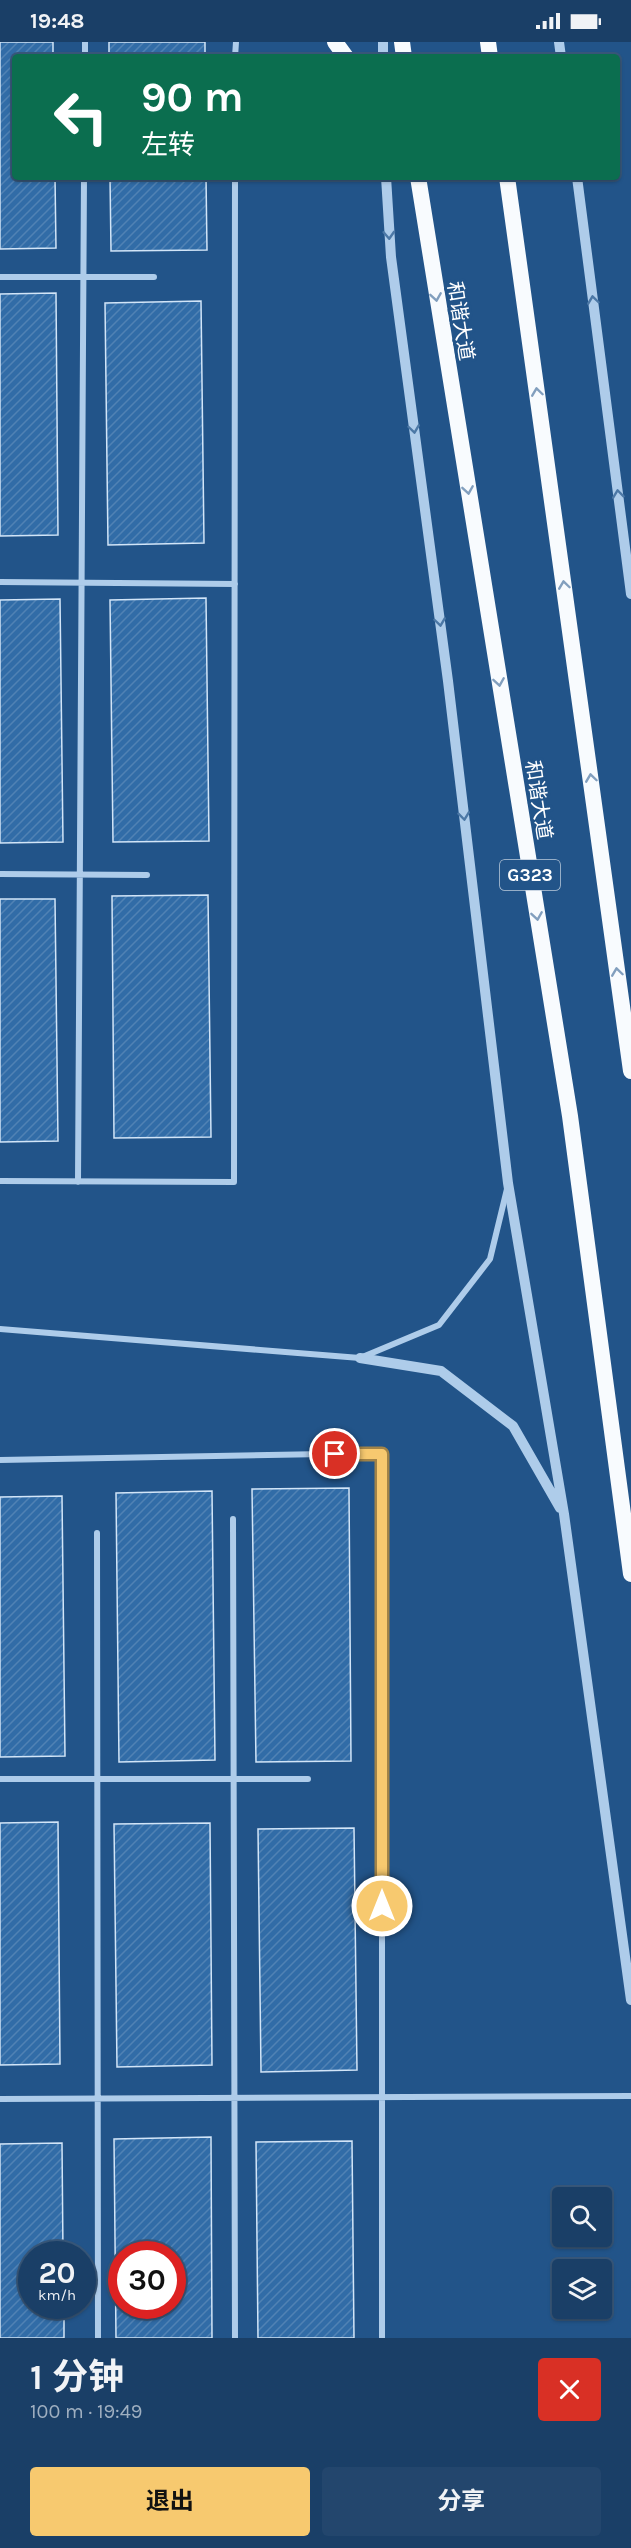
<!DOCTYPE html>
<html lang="zh">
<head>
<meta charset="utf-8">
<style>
  :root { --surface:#1a3f67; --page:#23466d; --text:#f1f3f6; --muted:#9fafc0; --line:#38587b; --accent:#f7c96f }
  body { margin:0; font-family:Karla,"Noto Sans SC",sans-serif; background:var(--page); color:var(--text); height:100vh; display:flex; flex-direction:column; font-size:22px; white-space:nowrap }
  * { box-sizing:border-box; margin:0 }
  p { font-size:20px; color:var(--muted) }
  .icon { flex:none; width:33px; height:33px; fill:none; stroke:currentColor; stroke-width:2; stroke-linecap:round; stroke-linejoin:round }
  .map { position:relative; height:2296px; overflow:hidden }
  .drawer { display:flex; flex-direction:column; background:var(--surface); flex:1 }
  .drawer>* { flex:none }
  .guide { position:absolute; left:12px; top:12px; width:608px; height:126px; border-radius:6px; box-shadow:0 2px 4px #0004,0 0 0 2px var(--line); background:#0b6e4f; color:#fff; overflow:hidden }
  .fabs { position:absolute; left:552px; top:2145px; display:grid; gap:12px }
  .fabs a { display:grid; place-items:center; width:60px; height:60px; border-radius:6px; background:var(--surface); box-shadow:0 2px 4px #0004,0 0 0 2px var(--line); font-size:30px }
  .speed { position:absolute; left:18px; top:2199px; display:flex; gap:12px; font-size:30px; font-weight:700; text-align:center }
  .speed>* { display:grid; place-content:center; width:78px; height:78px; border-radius:50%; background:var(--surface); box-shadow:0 2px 4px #0004,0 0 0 2px var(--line); line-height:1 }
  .speed small { font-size:15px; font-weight:400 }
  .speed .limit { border:9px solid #d22; background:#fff; color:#111 }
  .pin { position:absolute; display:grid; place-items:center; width:51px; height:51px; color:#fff; margin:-26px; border:3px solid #fff; border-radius:50%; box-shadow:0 2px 6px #0007 }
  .me { position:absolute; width:66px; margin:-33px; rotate:0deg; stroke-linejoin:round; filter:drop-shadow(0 0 4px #0008) }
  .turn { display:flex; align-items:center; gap:21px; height:126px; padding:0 30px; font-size:27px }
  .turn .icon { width:78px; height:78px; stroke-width:2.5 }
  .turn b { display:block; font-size:42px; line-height:51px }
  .round { display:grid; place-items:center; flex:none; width:63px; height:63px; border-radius:6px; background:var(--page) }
  .head { display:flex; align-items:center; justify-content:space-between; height:102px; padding:0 30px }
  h1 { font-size:36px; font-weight:700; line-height:45px }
  .action { display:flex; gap:12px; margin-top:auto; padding:12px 30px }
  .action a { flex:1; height:69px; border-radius:6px; background:var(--accent); color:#111; font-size:24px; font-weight:700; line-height:69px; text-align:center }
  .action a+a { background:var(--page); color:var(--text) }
  .status { display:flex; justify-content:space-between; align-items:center; height:42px; padding:0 30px; background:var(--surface); direction:ltr }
  .status svg { height:16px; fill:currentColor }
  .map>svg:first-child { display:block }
  .building { fill:url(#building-hatch); stroke:#d2e5f8; stroke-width:1.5; fill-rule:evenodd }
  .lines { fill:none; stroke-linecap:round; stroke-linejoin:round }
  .minor { stroke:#aeccea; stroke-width:6 }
  .tertiary { stroke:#aeccea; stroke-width:10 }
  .trunk { stroke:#f8fbfe; stroke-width:16 }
  .oneway { stroke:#4c78a6 }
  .oneway2 { stroke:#829fbe }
  .route-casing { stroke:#a18348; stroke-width:15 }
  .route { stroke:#f7c96f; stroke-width:10 }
  .labels { text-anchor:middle; stroke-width:6; stroke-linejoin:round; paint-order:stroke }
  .shield { fill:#225489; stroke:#bdccdc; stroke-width:1.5 }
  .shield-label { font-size:18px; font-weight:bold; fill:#fff }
  .street-label { font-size:20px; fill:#fff; stroke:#225489 }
</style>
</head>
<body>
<div class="status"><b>19:48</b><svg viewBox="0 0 49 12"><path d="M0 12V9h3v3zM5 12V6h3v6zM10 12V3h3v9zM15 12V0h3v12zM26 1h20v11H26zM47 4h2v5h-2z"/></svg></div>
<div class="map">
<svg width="631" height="2296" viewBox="0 0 631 2296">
  <defs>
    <pattern id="building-hatch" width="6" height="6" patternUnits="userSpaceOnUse" patternTransform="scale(1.5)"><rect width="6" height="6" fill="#316ca7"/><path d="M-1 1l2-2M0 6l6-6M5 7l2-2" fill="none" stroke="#5082b4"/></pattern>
  </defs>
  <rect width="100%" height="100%" fill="#225489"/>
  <path class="building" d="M0,0H53V15H15V135H55L56,206L0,207Z
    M109,0H205V15H109Z
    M110,135H206L207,208L111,209Z
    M56,251L58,493L0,494V252Z
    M201,259L204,501L108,503L105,261Z
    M206,556L209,799L113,800L110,558Z
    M60,557L63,800L0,801V558Z
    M208,853L211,1095L114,1096L112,854Z
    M0,857H55L58,1099L0,1100Z
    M349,1446L351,1719L256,1720L252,1447Z
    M212,1449L215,1718L119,1720L116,1451Z
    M62,1454L65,1714L0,1715V1455Z
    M58,1780L60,2022L0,2023V1781Z
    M210,1781L212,2023L117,2025L114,1782Z
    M354,1786L357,2028L261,2030L258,1787Z
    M211,2095L212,2296H116L114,2097ZM122,2212H172V2264H122Z
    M352,2099L354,2296H258L256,2100Z
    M62,2101L63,2212H32V2264H64V2296H0V2102Z"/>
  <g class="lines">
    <path class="minor" d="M85,15V0
      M235,15L236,0
      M0,235H154
      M0,540L235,542
      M0,832L147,833
      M0,1139L234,1140L235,135
      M78,1140L84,135
      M0,1287L360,1316L439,1283L490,1217L507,1147
      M0,1418L382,1411V2296
      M233,1477L235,2296
      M97,1491L98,2296
      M0,1737H308
      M0,2057L631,2054"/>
    <path class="tertiary" d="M383,0V15
      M559,0L561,15
      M386,135L391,215L448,639L508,1141L564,1472L631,1958
      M577,135L631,552
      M360,1316L441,1329L513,1384L560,1466"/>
    <path class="trunk" d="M335,0L346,15
      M402,0L404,15
      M488,0L490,15
      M418,135L570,1074L631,1532
      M507,135L631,1029"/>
  </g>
  <defs><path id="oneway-chevron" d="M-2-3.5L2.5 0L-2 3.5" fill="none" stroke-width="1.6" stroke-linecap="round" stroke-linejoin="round" transform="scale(1.5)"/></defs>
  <g class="oneway">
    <use href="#oneway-chevron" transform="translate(389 193) rotate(87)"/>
    <use href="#oneway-chevron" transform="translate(593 258) rotate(-98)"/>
    <use href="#oneway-chevron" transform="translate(414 387) rotate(82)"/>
    <use href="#oneway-chevron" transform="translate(618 452) rotate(-97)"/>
    <use href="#oneway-chevron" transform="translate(440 580) rotate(82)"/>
    <use href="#oneway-chevron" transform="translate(464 774) rotate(83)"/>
  </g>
  <g class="oneway2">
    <use href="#oneway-chevron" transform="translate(436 255) rotate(81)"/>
    <use href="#oneway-chevron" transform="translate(537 350) rotate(-98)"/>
    <use href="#oneway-chevron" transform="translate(468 448) rotate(81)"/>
    <use href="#oneway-chevron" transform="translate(564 543) rotate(-98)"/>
    <use href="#oneway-chevron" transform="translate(499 640) rotate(81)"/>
    <use href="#oneway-chevron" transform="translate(591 736) rotate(-98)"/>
    <use href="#oneway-chevron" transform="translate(537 874) rotate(81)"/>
    <use href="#oneway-chevron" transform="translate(617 930) rotate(-98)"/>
  </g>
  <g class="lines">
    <defs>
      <path id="route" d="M335,1412H382V1864"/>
    </defs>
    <use href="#route" class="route-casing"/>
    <use href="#route" class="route"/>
  </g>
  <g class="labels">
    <rect class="shield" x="500" y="818" width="60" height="30" rx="4.5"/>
    <g class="shield-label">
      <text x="530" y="839">G323</text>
    </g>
    <g class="street-label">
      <text transform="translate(461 279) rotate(81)" y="7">和谐大道</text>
      <text transform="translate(539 758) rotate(81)" y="7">和谐大道</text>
    </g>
  </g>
</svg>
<div class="fabs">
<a><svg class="icon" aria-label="search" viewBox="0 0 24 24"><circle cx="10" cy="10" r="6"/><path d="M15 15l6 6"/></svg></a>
<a><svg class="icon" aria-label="layers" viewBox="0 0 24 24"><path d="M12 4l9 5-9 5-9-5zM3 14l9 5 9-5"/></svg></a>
</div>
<div class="speed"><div>20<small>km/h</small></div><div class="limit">30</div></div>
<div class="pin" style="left:335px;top:1412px;background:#d93025"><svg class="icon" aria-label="arrive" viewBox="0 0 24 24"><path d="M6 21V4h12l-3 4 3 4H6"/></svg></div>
<svg class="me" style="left:382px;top:1864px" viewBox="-20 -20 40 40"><circle r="17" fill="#f7c96f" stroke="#fff" stroke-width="3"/><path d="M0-11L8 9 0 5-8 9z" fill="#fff"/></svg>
<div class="guide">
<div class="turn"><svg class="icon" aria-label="left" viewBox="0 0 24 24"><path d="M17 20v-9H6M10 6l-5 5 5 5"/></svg><div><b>90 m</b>左转</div></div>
</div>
</div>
<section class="drawer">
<div class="head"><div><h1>1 分钟</h1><p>100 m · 19:49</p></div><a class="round" style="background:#d93025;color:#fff"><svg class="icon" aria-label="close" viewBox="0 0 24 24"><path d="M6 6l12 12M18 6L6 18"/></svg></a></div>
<div class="action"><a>退出</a><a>分享</a></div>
</section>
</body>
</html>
